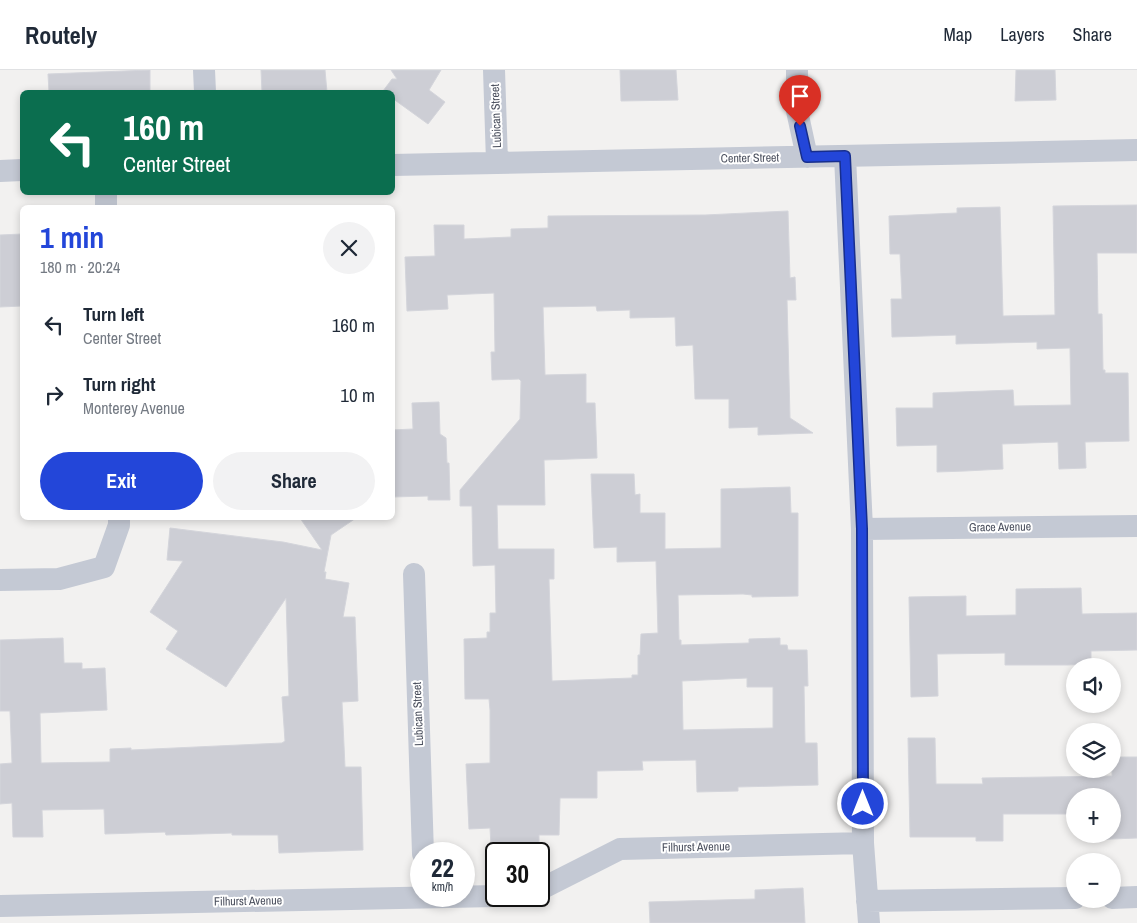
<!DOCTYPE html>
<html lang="en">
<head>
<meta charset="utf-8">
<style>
  :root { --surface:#fff; --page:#f2f2f3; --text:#1f2937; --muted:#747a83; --line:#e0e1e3; --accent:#2346d9 }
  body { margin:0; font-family:"Archivo Narrow",sans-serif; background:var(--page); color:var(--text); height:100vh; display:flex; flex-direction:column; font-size:19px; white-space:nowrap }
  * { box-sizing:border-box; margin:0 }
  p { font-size:16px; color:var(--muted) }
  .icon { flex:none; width:28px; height:28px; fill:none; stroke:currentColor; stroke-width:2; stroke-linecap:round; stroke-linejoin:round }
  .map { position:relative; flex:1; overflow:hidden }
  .panel { position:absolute; left:20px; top:135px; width:375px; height:315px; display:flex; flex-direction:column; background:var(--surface); border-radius:8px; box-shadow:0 2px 8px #0003 }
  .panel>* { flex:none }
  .hud { position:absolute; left:20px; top:20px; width:375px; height:105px; border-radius:8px; box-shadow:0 2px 8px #0003; background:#0b6e4f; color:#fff; overflow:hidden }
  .controls { position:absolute; left:1066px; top:588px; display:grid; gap:10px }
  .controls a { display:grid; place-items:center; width:55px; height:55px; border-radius:50%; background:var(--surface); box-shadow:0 2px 8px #0003; font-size:25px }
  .speed { position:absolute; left:410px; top:772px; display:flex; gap:10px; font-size:25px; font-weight:700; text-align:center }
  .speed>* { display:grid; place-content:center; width:65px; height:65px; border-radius:50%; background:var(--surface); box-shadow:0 2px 8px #0003; line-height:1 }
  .speed small { font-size:12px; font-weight:400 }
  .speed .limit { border:2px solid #111; border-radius:8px; background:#fff; color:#111 }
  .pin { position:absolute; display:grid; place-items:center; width:42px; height:42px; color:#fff; margin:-51px -21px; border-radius:50% 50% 50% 0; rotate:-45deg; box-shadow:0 0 5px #0007 }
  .pin .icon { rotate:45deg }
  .me { position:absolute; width:55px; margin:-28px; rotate:0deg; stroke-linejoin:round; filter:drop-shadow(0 0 4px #0008) }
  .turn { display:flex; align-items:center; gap:18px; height:105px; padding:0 20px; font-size:22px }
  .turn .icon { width:65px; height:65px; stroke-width:2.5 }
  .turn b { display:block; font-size:35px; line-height:42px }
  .round { display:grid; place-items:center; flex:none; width:52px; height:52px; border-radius:26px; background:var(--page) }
  .overview { display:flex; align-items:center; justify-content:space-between; height:85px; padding:0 20px }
  h1 { font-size:30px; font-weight:700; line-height:38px; color:var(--accent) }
  .action { display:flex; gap:10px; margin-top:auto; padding:10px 20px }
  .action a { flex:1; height:58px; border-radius:30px; background:var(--accent); color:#fff; font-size:20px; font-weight:700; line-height:58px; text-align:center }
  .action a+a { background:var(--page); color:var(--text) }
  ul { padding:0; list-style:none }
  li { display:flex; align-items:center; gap:15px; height:70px; padding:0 20px }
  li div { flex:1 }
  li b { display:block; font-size:19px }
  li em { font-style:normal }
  header { display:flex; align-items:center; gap:30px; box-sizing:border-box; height:70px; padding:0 25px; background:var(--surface); border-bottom:1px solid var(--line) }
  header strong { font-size:24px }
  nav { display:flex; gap:28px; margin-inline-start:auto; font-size:18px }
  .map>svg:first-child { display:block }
  .building { fill:#cdced5; stroke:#d4d5db; fill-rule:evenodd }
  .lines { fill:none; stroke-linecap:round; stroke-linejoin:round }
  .street { stroke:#c4c9d4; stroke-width:22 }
  .route-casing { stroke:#172e8d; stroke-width:12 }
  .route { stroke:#2346d9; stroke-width:9 }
  .labels { text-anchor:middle; stroke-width:4; stroke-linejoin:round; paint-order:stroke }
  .street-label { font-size:12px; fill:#494e5c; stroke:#fff }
</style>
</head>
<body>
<header>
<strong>Routely</strong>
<nav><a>Map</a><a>Layers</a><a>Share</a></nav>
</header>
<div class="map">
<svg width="1137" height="853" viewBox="0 0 1137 853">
  <rect width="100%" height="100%" fill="#f2f1f0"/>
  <path class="building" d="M150,0V22H49L48,4Z
    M261,0H325L327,22H262Z
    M391,0H441L429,20L445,32L428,54L392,28V22L383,21L392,9H397Z
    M620,0H676L678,30L621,31Z
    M1016,0H1055L1056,30L1015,31Z
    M1137,135V183H1097L1098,244H1102L1103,300H1105V303H1128L1129,371L1085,372L1086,398L1059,399L1058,372L1002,374L1003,399L965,401L937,402V375L897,376L896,338H933V323L1013,320L1014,336L1071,335L1070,278L1037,279V272L956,274V265L892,267L891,229H902L900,184H890L889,146L957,143V138L1000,137L1003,246L1055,245L1053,136Z
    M788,141L790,208L795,207L796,230H787L790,348L813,363L758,365V357L729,358V329H695L693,275L676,276L675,247L630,248V240L597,241L596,236L543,237L545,305L586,304V333H595L597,388L544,390L545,435H497L498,479H554V509H549L552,611L632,608V605H638V585H640L641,564L658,563L656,491L617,492V477L594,478L591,404H634L635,425L640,424V443H665V479L721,478V419L790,417L791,443H798V526L752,527V525L743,524L678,525L679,570H681V575L749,573V569L780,568V575H787L788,580H807L808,616H804L805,673H817L818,715L738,717V721L697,722L696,690L642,691L643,700L597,701V728H560L559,765H539V777L495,779L494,776H491L490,758L469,759L466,694L490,693V640L489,629H465L464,569L487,568V562H490V543H496L495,495L473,496L472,436H460V420L520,349L521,311L519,309L492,310L491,282H495L494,223L447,225L448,239L407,241L405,187L435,186L434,155H464V169L511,167V159L548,158V146L705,145ZM747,608V617H773V658L683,660L682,611Z
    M22,164V236L0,237V165Z
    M439,332L440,364L446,368L447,393H449L450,430H428V426L392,427V360L413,359L412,333Z
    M300,448H356L331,465L324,502H326L325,509L349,513L343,547H355L358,631L342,632L345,697H361L363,780L279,783L278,765H232V763L166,765L165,762L105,764L104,739L42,740L43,767H13L12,733L0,734V694L12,693L10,641H0V570L63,568L64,593H82V599L105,598L107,640L40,643L41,693L110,692V679L131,678V680L282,673L285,671L282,627L289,626L286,528L226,617L166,579L178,561L150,542L183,491L167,490L170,458L283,472L322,480Z
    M1081,518L1082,544L1137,543V580L1091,581V594L1067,595H1005V583L937,584L938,626L911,627L909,527L966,526V546L1016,545V519Z
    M908,668H935L936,714H983L982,708L1112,706V687H1137V768L1087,770V764H1112V726H1075V744H1003V771H976V767H910Z
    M803,818L805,853H650L649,832L755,829V820Z"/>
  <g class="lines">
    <path class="street" d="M204,0L205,22
      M494,0L497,92
      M797,0V41L807,87
      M845,86L862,459L863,773L869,853
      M392,95L1137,80
      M0,101L22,100
      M106,122V138
      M862,459L1137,456
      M414,504L423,784
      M0,510L59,509L104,497L119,455V448
      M539,820L620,779L863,773
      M1112,828L1137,827
      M867,831L1075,828
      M0,836L496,826"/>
  </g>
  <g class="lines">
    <defs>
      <path id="route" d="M800,56L807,87L845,86L862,459L863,734"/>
    </defs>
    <use href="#route" class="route-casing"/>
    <use href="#route" class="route"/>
  </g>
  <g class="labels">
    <g class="street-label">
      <text transform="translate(496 46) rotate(-92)" y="4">Lubican Street</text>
      <text transform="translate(750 88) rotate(-1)" y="4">Center Street</text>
      <text transform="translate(1000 457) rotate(-1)" y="4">Grace Avenue</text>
      <text transform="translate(418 644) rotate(-92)" y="4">Lubican Street</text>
      <text transform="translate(696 777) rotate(-1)" y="4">Filhurst Avenue</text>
      <text transform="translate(248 831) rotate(-1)" y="4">Filhurst Avenue</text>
    </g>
  </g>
</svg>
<div class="controls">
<a><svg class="icon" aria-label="sound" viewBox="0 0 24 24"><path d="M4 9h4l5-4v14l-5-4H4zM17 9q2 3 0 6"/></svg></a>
<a><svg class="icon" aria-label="layers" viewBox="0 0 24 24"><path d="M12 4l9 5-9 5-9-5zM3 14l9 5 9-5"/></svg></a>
<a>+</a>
<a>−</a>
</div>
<div class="speed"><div>22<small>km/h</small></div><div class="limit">30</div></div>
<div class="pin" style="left:800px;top:56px;background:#d93025"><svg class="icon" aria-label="arrive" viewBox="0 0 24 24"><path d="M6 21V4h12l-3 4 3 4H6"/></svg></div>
<svg class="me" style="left:863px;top:734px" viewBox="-20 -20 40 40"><circle r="17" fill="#2346d9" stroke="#fff" stroke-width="3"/><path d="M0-11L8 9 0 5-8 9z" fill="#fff"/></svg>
<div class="hud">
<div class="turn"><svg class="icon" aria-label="left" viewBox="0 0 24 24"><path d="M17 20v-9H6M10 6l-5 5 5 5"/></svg><div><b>160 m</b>Center Street</div></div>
</div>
<section class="panel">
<div class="overview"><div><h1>1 min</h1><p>180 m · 20:24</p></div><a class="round"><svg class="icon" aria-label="close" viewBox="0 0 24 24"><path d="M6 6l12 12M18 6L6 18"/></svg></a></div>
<ul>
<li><svg class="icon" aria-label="left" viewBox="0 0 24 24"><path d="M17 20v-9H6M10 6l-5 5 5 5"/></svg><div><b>Turn left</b><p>Center Street</p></div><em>160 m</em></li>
<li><svg class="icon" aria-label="right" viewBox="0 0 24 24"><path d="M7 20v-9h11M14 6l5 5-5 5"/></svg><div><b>Turn right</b><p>Monterey Avenue</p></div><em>10 m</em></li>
</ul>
<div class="action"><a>Exit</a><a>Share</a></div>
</section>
</div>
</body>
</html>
